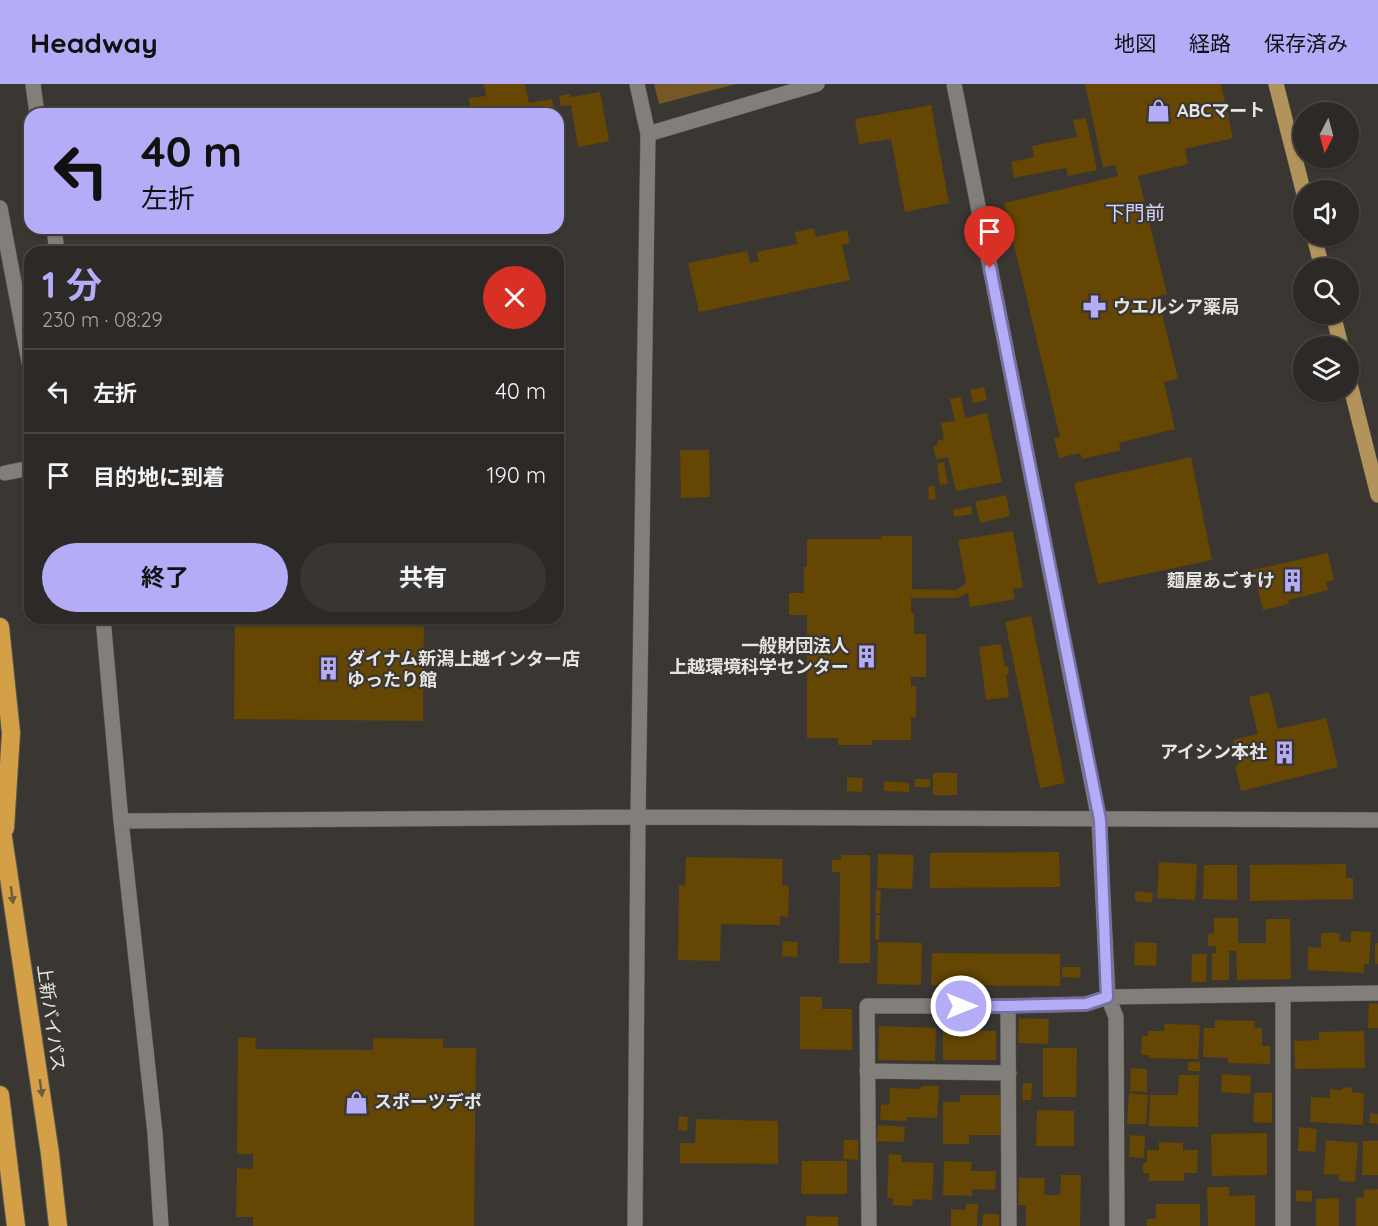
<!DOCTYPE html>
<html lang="ja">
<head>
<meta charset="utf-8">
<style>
  :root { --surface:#2c2926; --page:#383532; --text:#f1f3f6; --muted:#a6a6a7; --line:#484543; --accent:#b5acf8 }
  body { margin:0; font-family:Quicksand,"Noto Sans JP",sans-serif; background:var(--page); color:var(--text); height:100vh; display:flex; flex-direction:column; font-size:22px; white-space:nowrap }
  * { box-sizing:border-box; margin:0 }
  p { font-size:20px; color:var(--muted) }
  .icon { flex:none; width:33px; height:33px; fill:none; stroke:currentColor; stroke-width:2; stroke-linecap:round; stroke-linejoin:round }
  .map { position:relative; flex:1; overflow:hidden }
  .drawer { position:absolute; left:24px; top:162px; width:540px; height:378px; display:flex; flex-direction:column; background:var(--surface); border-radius:18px; box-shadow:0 2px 4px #0004,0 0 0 2px var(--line) }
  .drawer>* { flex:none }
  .top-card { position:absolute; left:24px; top:24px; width:540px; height:126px; border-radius:18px; box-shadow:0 2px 4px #0004,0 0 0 2px var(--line); background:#b5acf8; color:#111; overflow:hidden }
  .needle { width:39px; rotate:186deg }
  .fabs { position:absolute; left:1293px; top:18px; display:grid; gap:12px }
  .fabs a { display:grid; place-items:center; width:66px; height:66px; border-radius:50%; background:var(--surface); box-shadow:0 2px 4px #0004,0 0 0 2px var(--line); font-size:30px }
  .pin { position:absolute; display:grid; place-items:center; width:51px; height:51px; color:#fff; margin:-62px -26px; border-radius:50% 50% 50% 0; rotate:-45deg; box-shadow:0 0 6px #0007 }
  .pin .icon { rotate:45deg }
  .me { position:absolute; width:66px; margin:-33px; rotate:90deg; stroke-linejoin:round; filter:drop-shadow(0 0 4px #0008) }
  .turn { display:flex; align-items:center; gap:21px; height:126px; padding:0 18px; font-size:27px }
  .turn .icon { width:78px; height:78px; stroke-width:2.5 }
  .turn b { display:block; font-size:42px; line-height:51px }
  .round { display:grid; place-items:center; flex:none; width:63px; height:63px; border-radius:32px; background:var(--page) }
  .summary { display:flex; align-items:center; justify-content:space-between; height:102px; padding:0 18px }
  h1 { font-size:36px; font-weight:700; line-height:45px; color:var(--accent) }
  .primary-button { display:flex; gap:12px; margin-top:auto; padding:12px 18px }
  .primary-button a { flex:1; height:69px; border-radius:36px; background:var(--accent); color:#111; font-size:24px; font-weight:700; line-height:69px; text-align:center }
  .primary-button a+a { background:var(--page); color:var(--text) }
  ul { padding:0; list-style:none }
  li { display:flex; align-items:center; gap:18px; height:84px; padding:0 18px; border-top:2px solid var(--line) }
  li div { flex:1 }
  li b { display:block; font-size:22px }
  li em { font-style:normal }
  header { display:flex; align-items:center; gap:36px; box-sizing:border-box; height:84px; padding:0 30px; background:var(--accent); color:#111 }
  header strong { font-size:28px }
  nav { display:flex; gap:33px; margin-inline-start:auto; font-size:21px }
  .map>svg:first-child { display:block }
  .green { fill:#745826 }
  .building { fill:#654603 }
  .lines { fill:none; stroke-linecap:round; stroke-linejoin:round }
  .minor-casing { stroke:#585653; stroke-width:16 }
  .major-casing { stroke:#585653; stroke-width:16 }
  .highway-casing { stroke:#585653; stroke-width:20 }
  .minor { stroke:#827f7b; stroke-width:15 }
  .major { stroke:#b3935c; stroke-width:15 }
  .highway { stroke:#d3a048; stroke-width:18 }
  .oneway { fill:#705c3a }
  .route-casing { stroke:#7670a1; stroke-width:15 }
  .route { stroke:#b5acf8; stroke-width:10 }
  .labels { text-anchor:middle; stroke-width:4.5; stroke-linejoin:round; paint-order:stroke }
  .poi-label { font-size:18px; font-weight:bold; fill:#e7e5e3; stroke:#3a3733; text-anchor:start }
  .street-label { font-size:18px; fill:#e7e5e3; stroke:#3a3733 }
  .neighbourhood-label { font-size:20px; fill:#d5d1fd; stroke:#3a3733 }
</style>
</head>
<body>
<header>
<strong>Headway</strong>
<nav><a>地図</a><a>経路</a><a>保存済み</a></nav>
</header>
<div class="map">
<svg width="1378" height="1142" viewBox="0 0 1378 1142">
  <rect width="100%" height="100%" fill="#3a3733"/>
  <path class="green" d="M654,0H736L659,20Z"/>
  <path class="building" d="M484,0H525L529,19L552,15L554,24L529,29L530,30H471L469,14L486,12Z
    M1085,0H1221L1233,54L1185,65L1188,80L1138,92L1167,210L1158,212L1178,295L1164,298L1175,345L1119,359L1121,366L1082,375L1080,369L1059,374L1054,354L1060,353L1004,119L1118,92L1115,81L1103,83Z
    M600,8L609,57L578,63L571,21L561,22L559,12L570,10L571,13Z
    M931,21L949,119L905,128L891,55L859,60L855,35Z
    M1086,34L1097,86L1068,92L1066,84L1014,94L1011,78L1034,73L1032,62L1077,53L1073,36Z
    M814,144L816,153L847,146L850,159L842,161L850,196L699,228L688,179L747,167L750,179L759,177L757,168L797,160L795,148Z
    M984,303L987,316L973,319L970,306Z
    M961,313L965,334L987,329L1002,398L956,407L948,373L936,375L933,362L938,361L937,357L944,355L941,339L955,337L950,315Z
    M680,366H709L710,413L681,414Z
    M1191,373L1212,476L1098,500L1074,399Z
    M944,378L948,400L940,401L937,379Z
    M934,401L936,415L929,416L928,403Z
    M1006,411L1010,432L980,439L975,418Z
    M971,422L972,430L954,433L953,426Z
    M1013,447L1023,503L1013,505L1015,515L970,523L968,509L957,514H911V529H914V550H926V593H911V602H916V633H911V656H872L873,661H838V654H807V531H789V509H804V483H807V455H881V452H912V505L956,506L966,499L958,456Z
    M1328,469L1334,496L1326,498L1328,506L1288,516L1289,520L1263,526L1253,486Z
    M1031,532L1065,699L1040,704L1005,538Z
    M235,534H424L423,637L234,635Z
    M1001,560L1005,583L1008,582L1009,590H1006L1009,613L986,616L979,563Z
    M1269,608L1278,645L1326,634L1338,683L1241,707L1235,682L1239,681L1233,656L1258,650L1249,613Z
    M933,689H957V711H933Z
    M847,693L863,694L862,708L847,707Z
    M915,695H930V703H915Z
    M884,697L909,699V708L884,707Z
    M1059,768L1060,803L930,804V769Z
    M878,770L914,771L912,805L877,804Z
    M841,771H870V879H839L840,788H832V776H841Z
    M686,773L783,775L782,801L789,802L788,833L780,832V841L721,840L720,877L678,876L679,801L685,802Z
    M1159,778L1197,780L1195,816L1157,814Z
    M1346,780V794H1353V815L1250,817V781Z
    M1204,781H1237V816L1203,815Z
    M876,806H881L880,829H875Z
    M1135,807L1153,809L1152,819L1135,817Z
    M876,831H880L879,856H875Z
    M1214,834H1238V859H1266V835H1290L1291,895L1237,896L1236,867H1229V896H1212V869H1216V862H1208V850L1214,849Z
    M1351,847L1371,848L1369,880H1364V889L1308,886V863L1321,864V849H1340L1339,857L1351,858Z
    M783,857L798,858L797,873L782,872Z
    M878,858L922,859L921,901L877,900Z
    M1135,858L1157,859L1156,882L1134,881Z
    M1375,859H1378V880H1375Z
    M932,869L1060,870V902L931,901Z
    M1192,870H1207L1206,898H1191Z
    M1062,883H1081L1080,894L1062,893Z
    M800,913H822V925H852V966L800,965Z
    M1369,919L1378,920V944H1368Z
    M1019,934L1049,935L1048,960L1018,959Z
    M1215,936L1255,937L1254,944H1262V962H1270V980L1228,979V974L1203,973L1204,944H1215Z
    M954,937H967V946L996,947V976H943V947H954Z
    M1165,940L1200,941L1198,975L1149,974V971H1141L1142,952H1148V947H1164Z
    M879,942L936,944L935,977L878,976Z
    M1364,947L1365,984L1295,985L1294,957L1319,956V948Z
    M238,953L256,954L255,965L373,966V954L443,955V964H476L474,1142H253V1133H236L237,1084L253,1085V1070H237Z
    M1043,964H1077L1076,1013H1043Z
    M1188,978H1200V987H1188Z
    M1131,984L1147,985V1008L1130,1007Z
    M1222,990L1251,992L1250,1010L1221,1008Z
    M1179,991H1199L1198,1043L1149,1042L1150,1011H1178Z
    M1023,999H1032L1031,1016H1022Z
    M921,1002H939L937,1034L907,1033V1037L880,1036L881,1020L889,1021L890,1004L921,1005Z
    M1343,1003L1352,1004V1009H1364L1363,1041L1310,1038L1311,1013L1330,1014V1005L1342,1006Z
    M1129,1009L1148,1011L1146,1040H1127Z
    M1254,1009H1272V1039L1253,1038Z
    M960,1011H1001V1051H969V1060H943V1018H960Z
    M1037,1026L1074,1027V1062H1036Z
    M1370,1029L1378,1030V1040L1369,1039Z
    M679,1032L688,1033L687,1047L678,1046Z
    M696,1035L778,1037V1080L680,1079V1059H695Z
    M878,1041L905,1043L904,1058L877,1057Z
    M1299,1043L1317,1045L1315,1068L1298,1067Z
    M1267,1049V1091L1212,1092L1211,1050Z
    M1130,1051L1145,1052L1144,1074L1129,1073Z
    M844,1056H858V1076L843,1075Z
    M1326,1056L1358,1059L1355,1098L1339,1097V1091L1324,1090Z
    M1363,1057H1378V1091H1362Z
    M1159,1058L1183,1059V1066H1198L1197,1089H1184V1097H1149V1089H1143V1079H1147V1066H1159Z
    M889,1070L902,1071L901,1078L934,1079L932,1116L913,1115L912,1122L893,1121V1114H887Z
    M802,1077H847V1110H801Z
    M944,1077L972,1078L971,1087H996L995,1106L972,1105V1112L943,1111Z
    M1061,1091H1081L1080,1142H1026V1121H1018L1019,1094H1045L1044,1111H1060Z
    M1207,1103H1229V1112L1255,1111V1142H1208Z
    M1378,1105V1142H1356V1114L1364,1113V1106Z
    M1296,1106L1312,1107V1118L1296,1117Z
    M1339,1114V1142H1316V1115Z
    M966,1120H978L977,1142H951V1125L966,1126Z
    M1156,1120H1200V1142H1147V1135H1156Z
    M983,1130H999V1142H982Z
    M807,1132L838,1133V1142H806Z"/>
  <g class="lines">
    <defs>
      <path id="minor" d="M33,0L37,30
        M954,0L1099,736L1108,913L1116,933L1117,1142
        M648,50L817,0
        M0,124L30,283
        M54,144L57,168
        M5,389L30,384
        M103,534L121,737L155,1049L161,1142
        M121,737L638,733L1378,736
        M1008,922L1009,1142
        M867,987L1009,989
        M635,1142L638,733L648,50L637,0
        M869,1142L867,922H1008L1086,920L1108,913L1378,909
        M1283,1142V911"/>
      <path id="major" d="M1276,0L1304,110
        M1314,152L1322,184
        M1333,230L1341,262
        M1348,292L1378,411"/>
      <path id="highway" d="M0,543L11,649L5,744
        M0,733L50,1070L58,1142
        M0,1011L16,1142"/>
    </defs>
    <use href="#minor" class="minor-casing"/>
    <use href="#major" class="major-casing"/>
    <use href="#highway" class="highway-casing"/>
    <use href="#minor" class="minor"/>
    <use href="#major" class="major"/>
    <use href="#highway" class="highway"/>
  </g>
  <defs><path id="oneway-solid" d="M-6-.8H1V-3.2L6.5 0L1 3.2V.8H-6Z" transform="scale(1.5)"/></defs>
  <g class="oneway">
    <use href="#oneway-solid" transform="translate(12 811) rotate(82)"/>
    <use href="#oneway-solid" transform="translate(41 1004) rotate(82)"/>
  </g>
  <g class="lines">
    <defs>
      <path id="route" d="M961,922H1008L1086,920L1107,913L1100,736L990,184"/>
    </defs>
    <use href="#route" class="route-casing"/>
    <use href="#route" class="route"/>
  </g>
  <defs>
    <symbol id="shop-bare" viewBox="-9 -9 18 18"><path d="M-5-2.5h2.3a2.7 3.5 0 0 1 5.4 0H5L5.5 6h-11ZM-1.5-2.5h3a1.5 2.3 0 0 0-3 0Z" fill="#b5acf8" stroke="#3a3733" stroke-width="2.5" paint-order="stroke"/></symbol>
    <symbol id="pharmacy-bare" viewBox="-9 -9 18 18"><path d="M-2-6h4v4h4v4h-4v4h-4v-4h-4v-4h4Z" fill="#b5acf8" stroke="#3a3733" stroke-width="2.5" paint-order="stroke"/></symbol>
    <symbol id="building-bare" viewBox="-9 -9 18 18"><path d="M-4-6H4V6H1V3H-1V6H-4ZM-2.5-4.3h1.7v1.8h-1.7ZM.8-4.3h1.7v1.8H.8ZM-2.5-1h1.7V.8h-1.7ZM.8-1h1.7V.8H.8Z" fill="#b5acf8" stroke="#3a3733" stroke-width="2.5" paint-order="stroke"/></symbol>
  </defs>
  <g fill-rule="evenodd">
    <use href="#shop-bare" x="1142" y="10" width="33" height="33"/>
    <use href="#pharmacy-bare" x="1078" y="206" width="33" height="33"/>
    <use href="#building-bare" x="1276" y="480" width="33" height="33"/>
    <use href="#building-bare" x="850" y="556" width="33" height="33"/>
    <use href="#building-bare" x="312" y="568" width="33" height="33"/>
    <use href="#building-bare" x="1268" y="652" width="33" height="33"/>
    <use href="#shop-bare" x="340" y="1002" width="33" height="33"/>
  </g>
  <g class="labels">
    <g class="poi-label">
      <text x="1177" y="33">ABCマート</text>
      <text x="1113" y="229">ウエルシア薬局</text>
      <text x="1275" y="503" text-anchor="end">麵屋あごすけ</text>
      <text x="849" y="568" text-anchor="end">一般財団法人<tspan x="849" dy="21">上越環境科学センター</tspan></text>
      <text x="347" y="581">ダイナム新潟上越インター店<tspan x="347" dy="21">ゆったり館</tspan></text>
      <text x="1267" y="674" text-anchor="end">アイシン本社</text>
      <text x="374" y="1024">スポーツデポ</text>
    </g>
    <g class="street-label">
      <text transform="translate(51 934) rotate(82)" y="6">上新バイパス</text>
    </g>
    <g class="neighbourhood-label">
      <text x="1135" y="136">下門前</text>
    </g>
  </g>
</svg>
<div class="fabs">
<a><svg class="needle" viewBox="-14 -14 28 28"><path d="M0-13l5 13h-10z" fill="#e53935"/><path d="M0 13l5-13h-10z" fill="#a6a6a7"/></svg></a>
<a><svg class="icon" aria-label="sound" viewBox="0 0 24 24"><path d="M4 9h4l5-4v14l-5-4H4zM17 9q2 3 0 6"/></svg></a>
<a><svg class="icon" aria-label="search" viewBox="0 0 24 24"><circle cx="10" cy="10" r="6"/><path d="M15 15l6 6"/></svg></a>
<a><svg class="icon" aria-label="layers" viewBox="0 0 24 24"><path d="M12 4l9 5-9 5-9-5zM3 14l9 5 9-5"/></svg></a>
</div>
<div class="pin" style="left:990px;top:184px;background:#d93025"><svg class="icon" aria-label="arrive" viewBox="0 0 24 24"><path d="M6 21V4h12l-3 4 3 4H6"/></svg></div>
<svg class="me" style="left:961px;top:922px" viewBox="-20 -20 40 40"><circle r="17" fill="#b5acf8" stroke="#fff" stroke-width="3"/><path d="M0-11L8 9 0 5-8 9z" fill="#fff"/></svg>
<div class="top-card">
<div class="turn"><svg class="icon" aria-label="left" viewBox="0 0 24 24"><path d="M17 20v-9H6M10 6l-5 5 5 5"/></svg><div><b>40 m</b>左折</div></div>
</div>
<section class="drawer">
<div class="summary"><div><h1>1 分</h1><p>230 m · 08:29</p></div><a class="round" style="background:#d93025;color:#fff"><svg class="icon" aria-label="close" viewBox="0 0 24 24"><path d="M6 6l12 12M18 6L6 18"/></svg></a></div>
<ul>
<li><svg class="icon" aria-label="left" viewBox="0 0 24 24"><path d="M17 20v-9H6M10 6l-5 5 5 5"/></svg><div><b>左折</b></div><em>40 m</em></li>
<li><svg class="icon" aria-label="arrive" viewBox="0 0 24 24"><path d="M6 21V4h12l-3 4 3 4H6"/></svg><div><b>目的地に到着</b></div><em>190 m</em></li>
</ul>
<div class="primary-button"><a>終了</a><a>共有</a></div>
</section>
</div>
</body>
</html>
